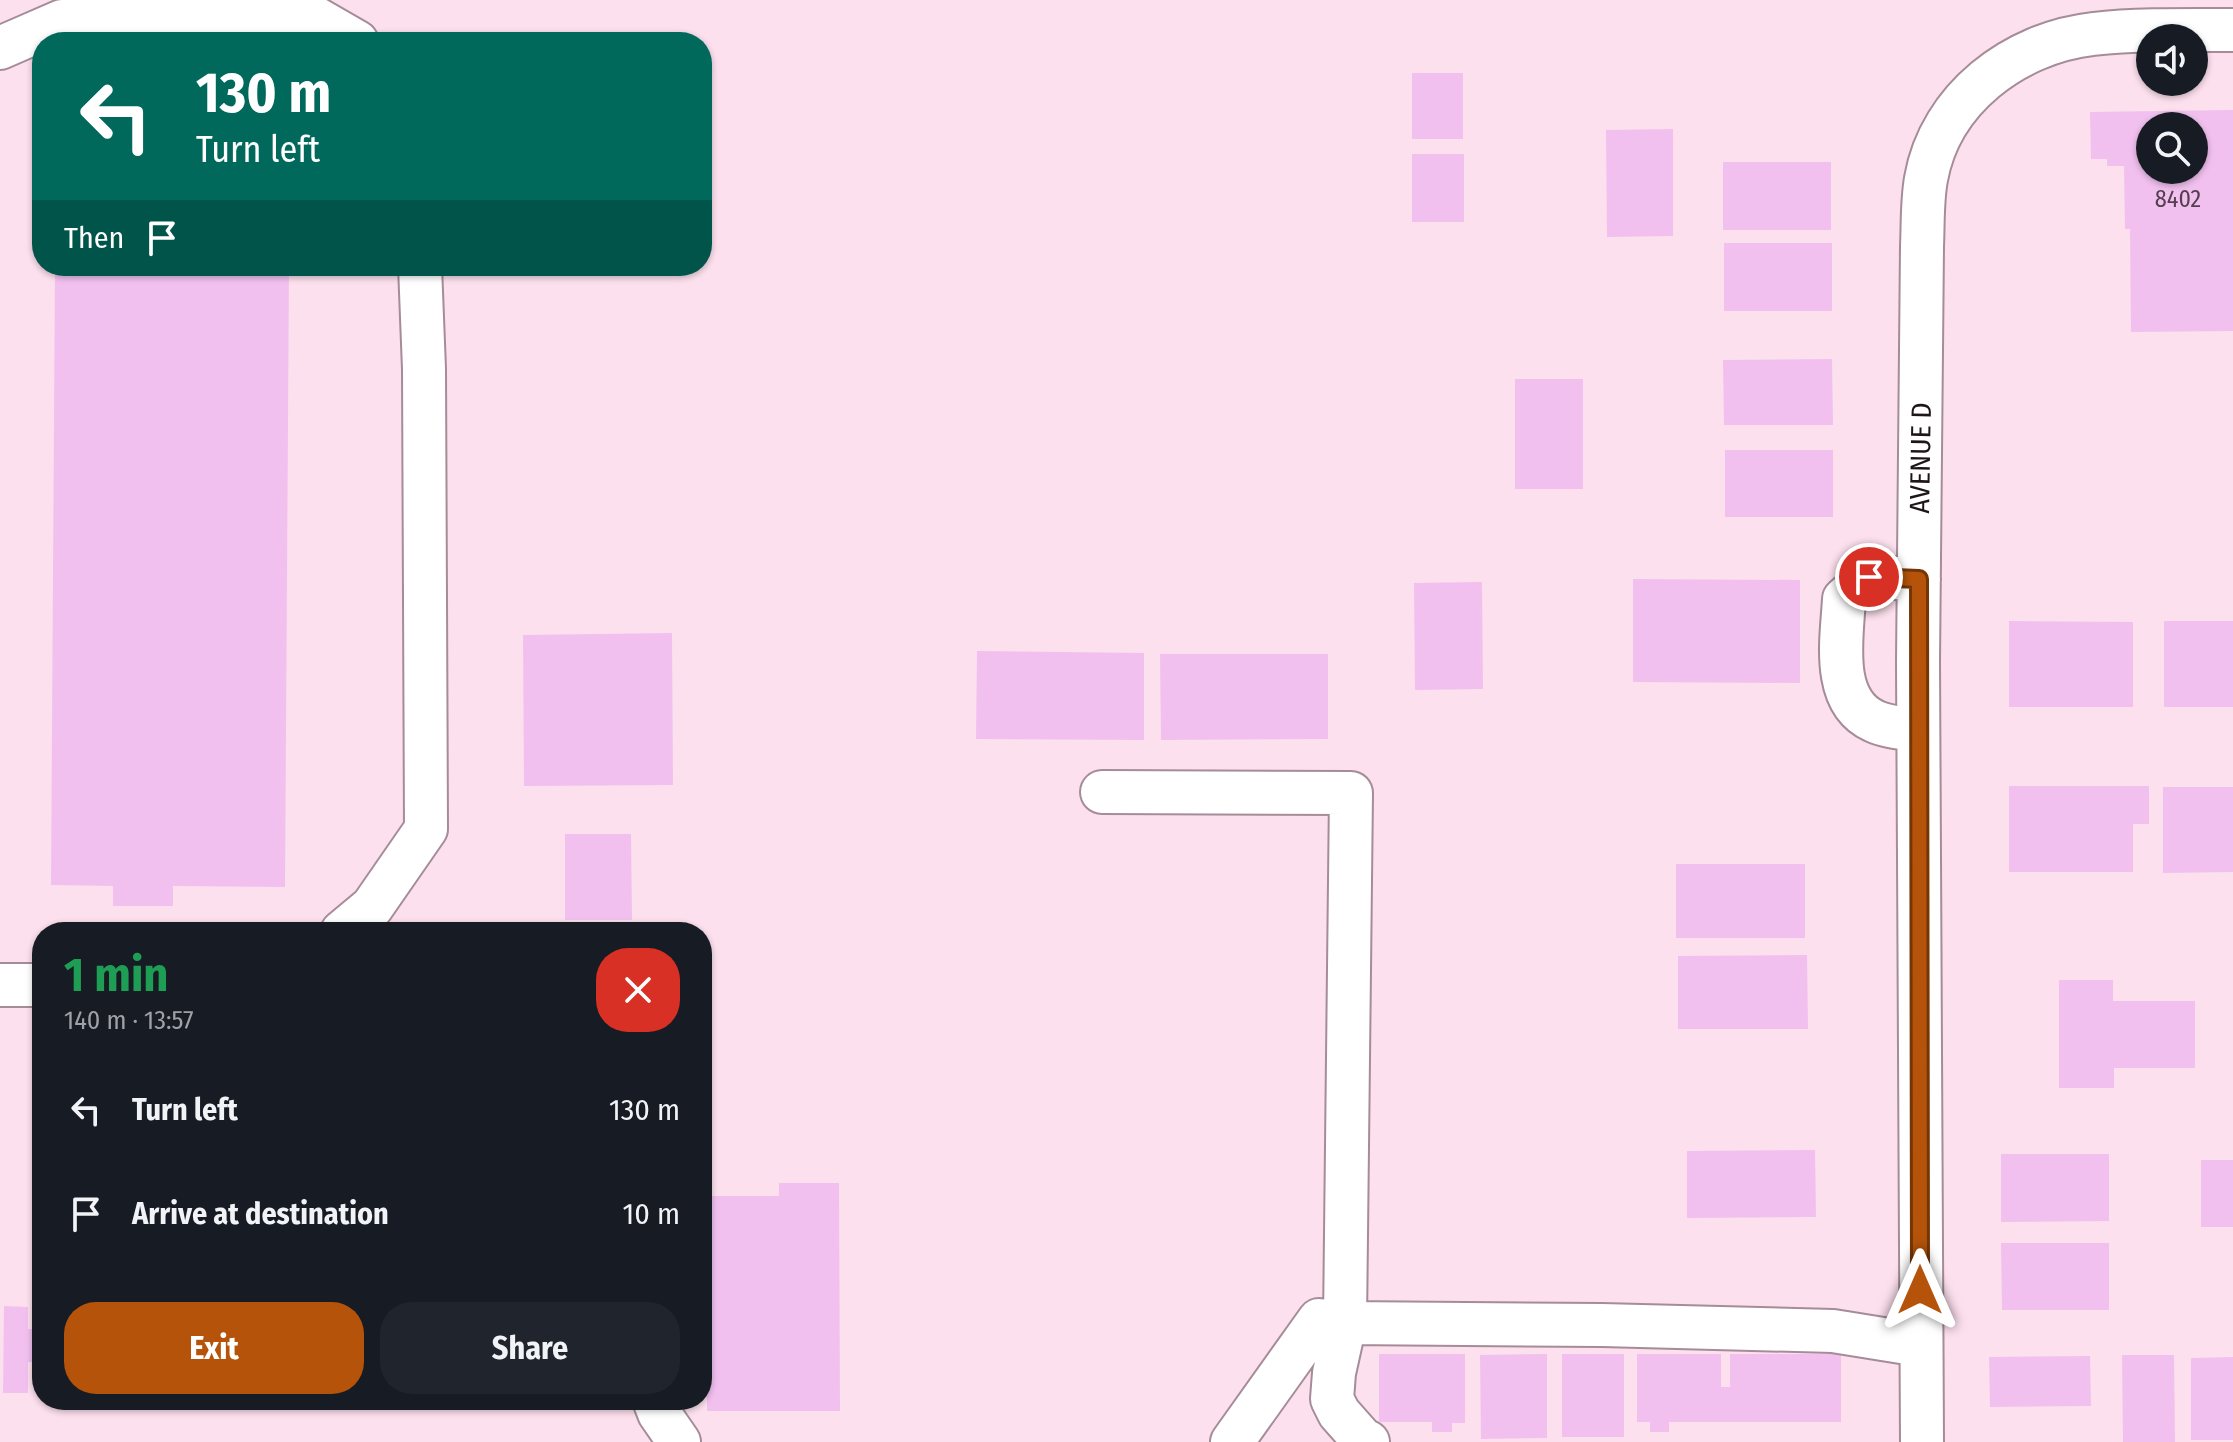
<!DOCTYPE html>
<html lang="en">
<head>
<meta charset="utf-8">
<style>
  :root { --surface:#171b24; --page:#20242c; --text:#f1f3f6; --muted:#9ea1a6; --accent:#b45309 }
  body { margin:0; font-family:"Fira Sans Condensed",sans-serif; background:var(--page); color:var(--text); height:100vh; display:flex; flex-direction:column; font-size:30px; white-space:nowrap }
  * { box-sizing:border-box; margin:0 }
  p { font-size:26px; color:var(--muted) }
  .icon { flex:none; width:44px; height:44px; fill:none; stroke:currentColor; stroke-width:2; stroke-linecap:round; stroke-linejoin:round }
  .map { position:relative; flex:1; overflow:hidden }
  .sheet { position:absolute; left:32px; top:922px; width:680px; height:488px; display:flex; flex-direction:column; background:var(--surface); border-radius:32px; box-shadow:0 2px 6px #0004 }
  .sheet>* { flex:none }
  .hud { position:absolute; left:32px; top:32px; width:680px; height:244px; border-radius:32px; box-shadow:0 2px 6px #0004; background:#00695c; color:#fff; overflow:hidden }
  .tools { position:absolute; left:2136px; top:24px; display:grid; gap:16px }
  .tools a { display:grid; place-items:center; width:72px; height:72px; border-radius:50%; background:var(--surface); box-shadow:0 2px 6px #0004; font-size:40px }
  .pin { position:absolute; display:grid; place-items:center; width:68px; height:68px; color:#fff; margin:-34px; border:4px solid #fff; border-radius:50%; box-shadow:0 2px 8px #0007 }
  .me { position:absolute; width:88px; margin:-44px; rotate:0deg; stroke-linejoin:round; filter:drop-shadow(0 0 6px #0008) }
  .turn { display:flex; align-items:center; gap:28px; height:168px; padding:0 32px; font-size:36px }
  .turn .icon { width:104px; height:104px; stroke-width:2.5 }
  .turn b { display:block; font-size:56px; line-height:68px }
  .then { display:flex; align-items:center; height:76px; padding:0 32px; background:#0003; gap:16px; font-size:30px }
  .round { display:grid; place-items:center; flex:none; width:84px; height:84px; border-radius:32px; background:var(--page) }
  .summary { display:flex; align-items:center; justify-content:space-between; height:136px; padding:0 32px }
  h1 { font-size:48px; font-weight:700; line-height:60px; color:#1e9e55 }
  .primary-button { display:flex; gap:16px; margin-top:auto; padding:16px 32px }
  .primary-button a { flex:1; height:92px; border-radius:32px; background:var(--accent); color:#fff; font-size:32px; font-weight:700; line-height:92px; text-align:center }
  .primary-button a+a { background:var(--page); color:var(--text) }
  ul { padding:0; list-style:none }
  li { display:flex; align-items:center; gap:24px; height:104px; padding:0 32px }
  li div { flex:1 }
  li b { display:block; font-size:30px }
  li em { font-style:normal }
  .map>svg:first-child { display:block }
  .building { fill:#f1c0ef; fill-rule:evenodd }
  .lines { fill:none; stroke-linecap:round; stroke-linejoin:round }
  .minor-casing { stroke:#a58c98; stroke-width:46 }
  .minor { stroke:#fff; stroke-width:42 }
  .route-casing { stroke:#753606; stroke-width:20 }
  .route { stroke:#b45309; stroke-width:14 }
  .labels { text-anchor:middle; stroke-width:6; stroke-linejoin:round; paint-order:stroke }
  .number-label { font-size:24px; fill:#533f4e }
  .street-label { font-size:28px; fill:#1e1419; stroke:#fff }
</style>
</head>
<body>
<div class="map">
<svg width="2233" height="1442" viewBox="0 0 2233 1442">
  <rect width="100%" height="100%" fill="#fce0ed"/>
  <path class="building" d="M1412,73H1463V139H1412Z
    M2233,110V331L2131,332L2130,229H2125L2124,166H2107V159H2091L2090,112ZM2150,126H2194V170H2150Z
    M1673,129V236L1607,237L1606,130Z
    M1412,154H1464V222H1412Z
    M1723,162H1831V230H1723Z
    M1724,243H1832V311H1724Z
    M55,266H289L285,887L173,886V906H113V886L51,885Z
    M1832,359L1833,425H1724L1723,360Z
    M1515,379H1583V489H1515Z
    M1725,450H1833V517H1725Z
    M1633,579L1800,580V683L1633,682Z
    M1482,582L1483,689L1415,690L1414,583Z
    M2009,621L2133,622V707H2009Z
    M2164,621H2233V707H2164Z
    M672,633L673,785L524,786L523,635Z
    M977,651L1144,653V740L976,739Z
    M1160,654H1328V739L1161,740Z
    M2009,786H2149V824H2133V872H2009Z
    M2163,787H2233V872L2163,873Z
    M565,834H631L632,920H565Z
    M1676,864H1805V938H1676Z
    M1807,955L1808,1029H1678V956Z
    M2059,980H2113V1001H2195V1068H2114V1088H2059Z
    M1815,1150L1816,1217L1687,1218V1151Z
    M2001,1154H2109V1221L2001,1222Z
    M2201,1160H2233V1227H2201Z
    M779,1183H839L840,1411H707L706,1196H779Z
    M2001,1243H2109V1310H2002Z
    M4,1306L28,1307V1329H42V1362H28V1393H3Z
    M1379,1354H1465V1423H1452V1432H1432V1422H1379Z
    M1547,1354V1438L1481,1439L1480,1355Z
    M1562,1354H1624V1437H1562Z
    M1637,1354H1721V1387H1730V1354H1841V1422H1669V1432H1650V1422H1637Z
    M2122,1355H2174L2175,1442H2123Z
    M2090,1356L2091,1406L1990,1407L1989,1357Z
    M2233,1357V1440H2191V1358Z
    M528,1400H565V1406L528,1405Z"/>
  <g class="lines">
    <defs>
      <path id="minor" d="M0,48L62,21L312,16L357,42
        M1918,730C1904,728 1886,727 1874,721C1830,701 1842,637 1844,599L1869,577L1919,579
        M1102,792L1351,793L1345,1323L1319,1320L1232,1442
        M342,932L372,907L426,829L424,369L420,266
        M0,985H42
        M654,1400L659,1413L679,1442
        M1368,1442L1362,1439L1339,1413L1332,1399L1334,1373L1345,1323L1602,1325L1833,1331L1920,1345
        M1922,1442L1918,662L1922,246C1923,224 1922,201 1926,179C1940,99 2014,43 2093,34C2139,29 2187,30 2233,30"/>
    </defs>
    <use href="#minor" class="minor-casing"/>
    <use href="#minor" class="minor"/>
  </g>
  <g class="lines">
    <defs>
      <path id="route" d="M1869,577L1919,579L1920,1290"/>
    </defs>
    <use href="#route" class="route-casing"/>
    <use href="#route" class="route"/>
  </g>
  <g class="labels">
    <g class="number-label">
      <text x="2178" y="207">8402</text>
    </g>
    <g class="street-label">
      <text transform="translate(1920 458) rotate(-89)" y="10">AVENUE D</text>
    </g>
  </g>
</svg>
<div class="tools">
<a><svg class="icon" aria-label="sound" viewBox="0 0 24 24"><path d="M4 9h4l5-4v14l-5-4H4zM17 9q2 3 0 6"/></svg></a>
<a><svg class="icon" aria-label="search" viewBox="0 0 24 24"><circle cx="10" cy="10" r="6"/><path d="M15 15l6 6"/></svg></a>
</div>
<div class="pin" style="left:1869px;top:577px;background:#d93025"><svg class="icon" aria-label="arrive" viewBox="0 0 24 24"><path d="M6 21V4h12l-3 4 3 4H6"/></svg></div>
<svg class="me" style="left:1920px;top:1290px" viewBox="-20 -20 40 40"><path d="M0-17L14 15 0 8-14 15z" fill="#b45309" stroke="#fff" stroke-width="4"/></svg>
<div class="hud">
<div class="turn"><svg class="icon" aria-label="left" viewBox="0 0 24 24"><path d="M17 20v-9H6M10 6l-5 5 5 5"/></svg><div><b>130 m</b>Turn left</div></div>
<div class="then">Then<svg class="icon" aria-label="arrive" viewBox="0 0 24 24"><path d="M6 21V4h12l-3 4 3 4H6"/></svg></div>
</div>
<section class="sheet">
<div class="summary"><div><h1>1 min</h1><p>140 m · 13:57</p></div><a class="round" style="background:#d93025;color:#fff"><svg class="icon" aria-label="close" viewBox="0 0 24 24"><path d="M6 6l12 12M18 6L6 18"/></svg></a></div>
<ul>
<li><svg class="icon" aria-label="left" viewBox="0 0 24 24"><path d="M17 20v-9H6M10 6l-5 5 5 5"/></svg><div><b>Turn left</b></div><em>130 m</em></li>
<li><svg class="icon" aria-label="arrive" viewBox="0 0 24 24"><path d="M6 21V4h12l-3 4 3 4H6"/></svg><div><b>Arrive at destination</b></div><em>10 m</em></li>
</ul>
<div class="primary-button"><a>Exit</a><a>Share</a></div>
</section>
</div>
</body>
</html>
